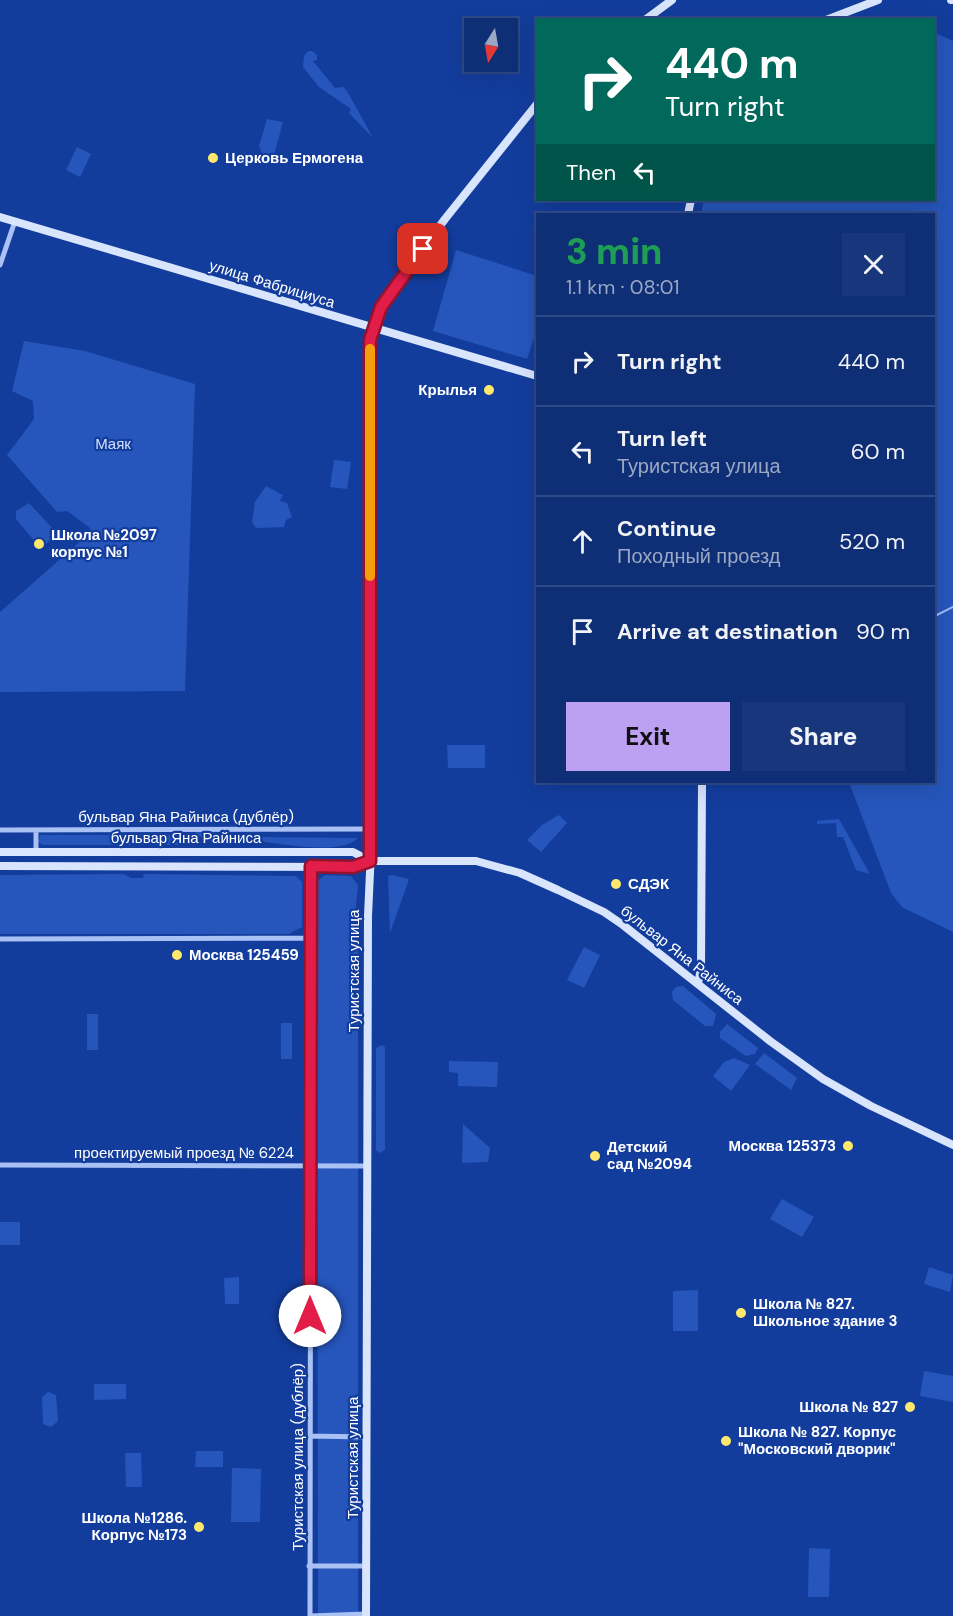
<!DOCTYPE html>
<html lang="en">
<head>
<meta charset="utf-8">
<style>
  :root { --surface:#0e2e76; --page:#17367b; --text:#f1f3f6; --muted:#9ba8c5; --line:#2e4a88; --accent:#bca0f2 }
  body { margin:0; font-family:"DM Sans",sans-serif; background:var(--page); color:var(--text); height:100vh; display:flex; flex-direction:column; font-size:22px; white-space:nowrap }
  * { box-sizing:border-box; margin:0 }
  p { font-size:20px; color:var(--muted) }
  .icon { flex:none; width:33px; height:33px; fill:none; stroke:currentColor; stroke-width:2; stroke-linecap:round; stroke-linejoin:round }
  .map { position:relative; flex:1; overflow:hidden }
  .drawer { position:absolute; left:536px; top:213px; width:399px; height:570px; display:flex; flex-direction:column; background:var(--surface); border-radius:0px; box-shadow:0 6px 24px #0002,0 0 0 2px var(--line) }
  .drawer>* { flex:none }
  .top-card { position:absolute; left:536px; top:18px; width:399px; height:183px; border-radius:0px; box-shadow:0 6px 24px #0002,0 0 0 2px var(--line); background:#00695c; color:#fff; overflow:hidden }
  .needle { width:39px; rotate:191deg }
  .controls { position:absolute; left:464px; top:18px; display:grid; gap:12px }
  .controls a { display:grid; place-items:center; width:54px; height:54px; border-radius:0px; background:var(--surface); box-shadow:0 6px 24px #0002,0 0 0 2px var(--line); font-size:30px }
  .pin { position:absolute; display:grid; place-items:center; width:51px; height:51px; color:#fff; margin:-26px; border-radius:12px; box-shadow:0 3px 9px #0006 }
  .me { position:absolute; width:66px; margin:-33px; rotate:0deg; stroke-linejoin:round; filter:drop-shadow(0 0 4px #0008) }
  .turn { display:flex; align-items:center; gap:21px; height:126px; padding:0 30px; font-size:27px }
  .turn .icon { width:78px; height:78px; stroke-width:2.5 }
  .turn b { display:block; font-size:42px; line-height:51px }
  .then { display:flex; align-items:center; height:57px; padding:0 30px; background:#0003; gap:12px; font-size:22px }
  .round { display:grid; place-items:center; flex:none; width:63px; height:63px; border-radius:0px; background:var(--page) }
  .head { display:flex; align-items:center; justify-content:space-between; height:102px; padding:0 30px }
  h1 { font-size:36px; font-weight:800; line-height:45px; color:#1e9e55 }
  .cta { display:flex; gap:12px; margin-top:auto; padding:12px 30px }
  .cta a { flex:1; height:69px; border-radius:0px; background:var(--accent); color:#111; font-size:24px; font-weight:800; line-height:69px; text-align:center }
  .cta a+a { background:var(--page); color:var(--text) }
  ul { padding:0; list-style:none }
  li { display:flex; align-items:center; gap:18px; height:90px; padding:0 30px; border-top:2px solid var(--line) }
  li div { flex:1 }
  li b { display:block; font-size:22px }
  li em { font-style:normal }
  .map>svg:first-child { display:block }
  .green { fill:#2656bb }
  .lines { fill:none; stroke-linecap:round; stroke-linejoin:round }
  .stream { stroke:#9cbaf7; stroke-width:2 }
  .street { stroke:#a9c1f4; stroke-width:5 }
  .secondary { stroke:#d9e4fd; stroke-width:8 }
  .route-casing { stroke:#92132f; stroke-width:15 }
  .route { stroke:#e11d48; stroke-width:10 }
  .slow { stroke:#f59e0b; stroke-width:10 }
  .poi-dot { fill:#ffe86c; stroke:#133d9d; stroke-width:2 }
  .labels { text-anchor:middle; stroke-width:4.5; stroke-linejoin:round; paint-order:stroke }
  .poi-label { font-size:15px; font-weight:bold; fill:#fff; stroke:#133d9d; text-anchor:start }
  .street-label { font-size:15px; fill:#fff; stroke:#133d9d }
  .park-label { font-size:15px; fill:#d2e0fd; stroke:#133d9d }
</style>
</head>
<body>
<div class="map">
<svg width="953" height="1616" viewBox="0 0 953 1616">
  <rect width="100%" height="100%" fill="#133d9d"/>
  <path class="green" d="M933,32L953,41V932L902,907L891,893L849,782H933V214H701L704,200H933Z
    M308,51H312L317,55V60L313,61L335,88L343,87L347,91L373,138L349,113L351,109L319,87L303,67L304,56Z
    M267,119L283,122L273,158L263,155L259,146Z
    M77,147L91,154L80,177L66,170Z
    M456,250L537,276V328L527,359L433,331Z
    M24,341L85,351L195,384L185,691L0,692V612L90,533V528L67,511L57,512L7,455L34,419L33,401L12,391Z
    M334,460L351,462L347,489L330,487Z
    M266,486L283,495L280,501L287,503L292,517L286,520L284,527L256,528L252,522L255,502Z
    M29,503L54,530L53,537L46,544H37L16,519V511Z
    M447,745H485V768H448Z
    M559,815L567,823L541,852L527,840L542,825Z
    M839,819L870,874L856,870L843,837H837L836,823L817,824V821Z
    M196,832L206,833V837H194V842L180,845H43L38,842L41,833V835H196Z
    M249,837H250L358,838C339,857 275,842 249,840Z
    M124,874L131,878H143L144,874L296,876L302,882V927L289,934H0V875Z
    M325,875L351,876L358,885L353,935H358V1616H318L317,881Z
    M391,875L409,879L390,933L388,876Z
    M584,947L600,955L584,988L567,980Z
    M683,986L716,1014L713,1026H705L673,1000L672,992L676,987Z
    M87,1014H98V1050H87Z
    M281,1023H292V1059H281Z
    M727,1024L758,1048L755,1054L746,1056L720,1038V1032Z
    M382,1045L385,1047V1150L379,1153L376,1150V1048Z
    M764,1053L797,1078L791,1090L755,1064Z
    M734,1058L750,1065L731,1091L713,1076L724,1062Z
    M449,1061L498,1062L497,1087L458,1086V1073L449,1072Z
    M463,1124L490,1148L488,1162L462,1163Z
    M782,1199L814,1217L802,1237L770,1219Z
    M0,1222H20V1245H0Z
    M929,1267L953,1275L950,1292L924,1284Z
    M239,1277V1304H225L224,1278Z
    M698,1290V1331H673V1291Z
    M924,1371L953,1376V1402L920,1396Z
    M94,1384H126V1399L94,1400Z
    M48,1392L56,1395L58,1421L51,1427L43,1424L42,1397Z
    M196,1451H223V1467H195Z
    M125,1453H141L142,1487H126Z
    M232,1468L261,1469L260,1522H231Z
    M809,1548L830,1549L829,1597H808Z"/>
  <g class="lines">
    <path class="stream" d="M933,617L953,607"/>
    <path class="street" d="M0,265L15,221
      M0,830L372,829
      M36,830V851
      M0,939L311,938
      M0,1165L368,1166
      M310,1436L366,1437
      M309,1566H366
      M310,1616L311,866
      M310,1616L366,1614"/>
    <path class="secondary" d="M951,0H953
      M645,20L672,0
      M826,20L878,0
      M688,214L691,200
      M0,217L537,376
      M0,852H353L370,861
      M0,866L353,867L370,861H476L520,873L558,890L604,912L623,925L770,1041L823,1079L871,1106L953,1145
      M698,983L701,969L702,782
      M366,1616L368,916L372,829L371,340L380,307L445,219L537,104"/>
  </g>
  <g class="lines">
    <defs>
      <path id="route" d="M310,1316L311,866L353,867L370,861V340L381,307L423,249"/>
    </defs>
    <use href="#route" class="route-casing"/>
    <use href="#route" class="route"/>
    <path class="slow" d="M370,349V576"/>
  </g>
  <g class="poi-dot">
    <circle cx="213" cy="158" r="6"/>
    <circle cx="489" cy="390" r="6"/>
    <circle cx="39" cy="544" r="6"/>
    <circle cx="616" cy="884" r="6"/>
    <circle cx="177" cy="955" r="6"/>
    <circle cx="848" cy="1146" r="6"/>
    <circle cx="595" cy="1156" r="6"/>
    <circle cx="741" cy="1313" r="6"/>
    <circle cx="910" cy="1407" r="6"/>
    <circle cx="726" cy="1441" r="6"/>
    <circle cx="199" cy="1527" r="6"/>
  </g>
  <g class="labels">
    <g class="poi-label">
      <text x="225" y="163">Церковь Ермогена</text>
      <text x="477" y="395" text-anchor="end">Крылья</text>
      <text x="51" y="540">Школа №2097<tspan x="51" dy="17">корпус №1</tspan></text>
      <text x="628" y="889">СДЭК</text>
      <text x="189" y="960">Москва 125459</text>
      <text x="836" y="1151" text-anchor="end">Москва 125373</text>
      <text x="607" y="1152">Детский<tspan x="607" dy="17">сад №2094</tspan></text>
      <text x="753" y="1309">Школа № 827.<tspan x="753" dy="17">Школьное здание 3</tspan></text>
      <text x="898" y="1412" text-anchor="end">Школа № 827</text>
      <text x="738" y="1437">Школа № 827. Корпус<tspan x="738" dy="17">"Московский дворик"</tspan></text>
      <text x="187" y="1523" text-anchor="end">Школа №1286.<tspan x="187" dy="17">Корпус №173</tspan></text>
    </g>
    <g class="street-label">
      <text transform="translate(272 284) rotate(17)" y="5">улица Фабрициуса</text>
      <text x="186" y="822">бульвар Яна Райниса (дублёр)</text>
      <text x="186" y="843">бульвар Яна Райниса</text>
      <text transform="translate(682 955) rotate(38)" y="5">бульвар Яна Райниса</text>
      <text transform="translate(354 971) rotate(-90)" y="5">Туристская улица</text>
      <text x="184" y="1158">проектируемый проезд № 6224</text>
      <text transform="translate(298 1457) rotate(-90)" y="5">Туристская улица (дублёр)</text>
      <text transform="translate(353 1458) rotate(-90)" y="5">Туристская улица</text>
    </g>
    <g class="park-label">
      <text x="113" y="449">Маяк</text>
    </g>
  </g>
</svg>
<div class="controls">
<a><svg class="needle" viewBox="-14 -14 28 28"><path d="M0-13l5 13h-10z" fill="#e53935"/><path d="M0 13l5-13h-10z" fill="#9ba8c5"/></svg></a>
</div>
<div class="pin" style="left:423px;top:249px;background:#d93025"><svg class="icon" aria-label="arrive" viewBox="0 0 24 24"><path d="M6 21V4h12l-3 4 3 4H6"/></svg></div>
<svg class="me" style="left:310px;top:1316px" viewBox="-20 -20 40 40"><circle r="19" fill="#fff"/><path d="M0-13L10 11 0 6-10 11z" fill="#e11d48"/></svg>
<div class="top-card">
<div class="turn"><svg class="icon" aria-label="right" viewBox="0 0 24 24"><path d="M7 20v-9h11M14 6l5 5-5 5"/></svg><div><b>440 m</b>Turn right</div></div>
<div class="then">Then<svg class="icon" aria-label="left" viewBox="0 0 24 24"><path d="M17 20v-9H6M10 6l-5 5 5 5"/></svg></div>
</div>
<section class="drawer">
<div class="head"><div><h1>3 min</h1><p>1.1 km · 08:01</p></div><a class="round"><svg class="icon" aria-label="close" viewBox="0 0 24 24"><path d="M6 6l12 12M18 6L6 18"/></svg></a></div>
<ul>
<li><svg class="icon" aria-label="right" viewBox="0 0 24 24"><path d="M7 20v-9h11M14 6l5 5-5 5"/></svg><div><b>Turn right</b></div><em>440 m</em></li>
<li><svg class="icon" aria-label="left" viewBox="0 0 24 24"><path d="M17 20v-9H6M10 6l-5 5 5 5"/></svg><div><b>Turn left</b><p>Туристская улица</p></div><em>60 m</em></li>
<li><svg class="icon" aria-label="ahead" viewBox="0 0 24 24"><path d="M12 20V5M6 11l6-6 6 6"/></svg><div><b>Continue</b><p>Походный проезд</p></div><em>520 m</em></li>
<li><svg class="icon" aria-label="arrive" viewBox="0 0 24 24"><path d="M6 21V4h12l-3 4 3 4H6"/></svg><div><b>Arrive at destination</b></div><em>90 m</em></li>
</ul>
<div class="cta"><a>Exit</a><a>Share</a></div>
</section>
</div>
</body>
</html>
